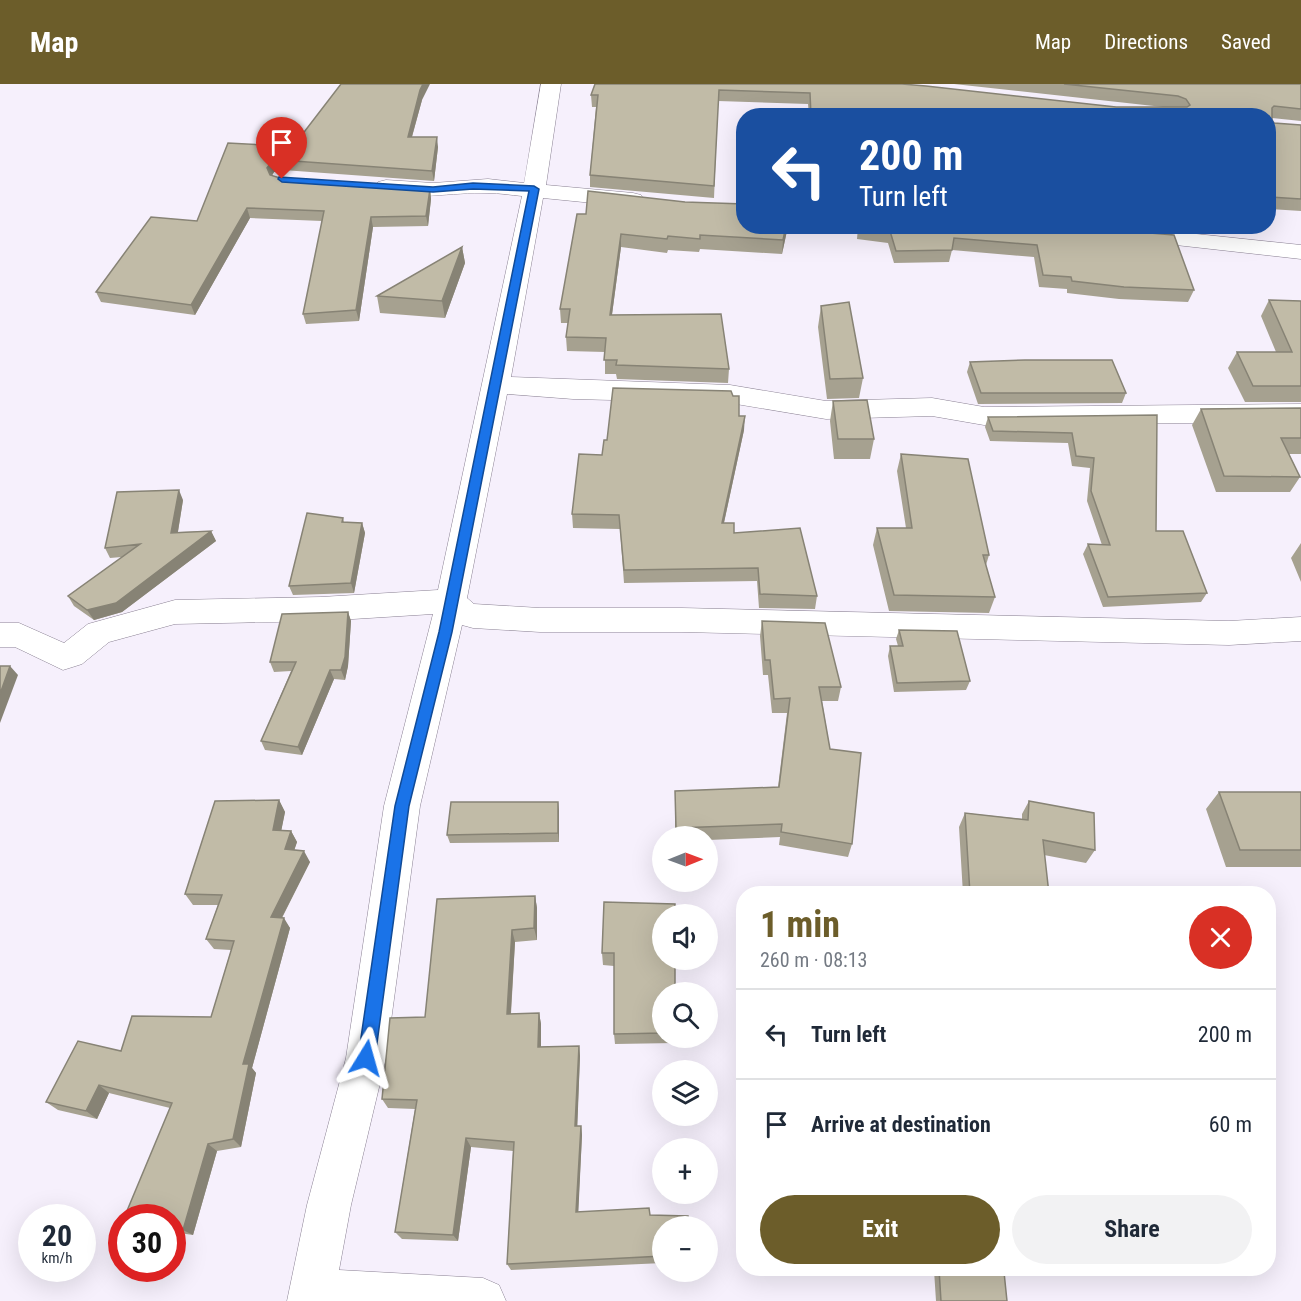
<!DOCTYPE html>
<html lang="en">
<head>
<meta charset="utf-8">
<style>
  :root { --surface:#fff; --page:#f2f2f3; --text:#1f2937; --muted:#747a83; --line:#e0e1e3; --accent:#6c5d2a }
  body { margin:0; font-family:"Roboto Condensed",sans-serif; background:var(--page); color:var(--text); height:100vh; display:flex; flex-direction:column; font-size:22px; white-space:nowrap }
  * { box-sizing:border-box; margin:0 }
  p { font-size:20px; color:var(--muted) }
  .icon { flex:none; width:33px; height:33px; fill:none; stroke:currentColor; stroke-width:2; stroke-linecap:round; stroke-linejoin:round }
  .map { position:relative; flex:1; overflow:hidden }
  .side { position:absolute; left:736px; top:802px; width:540px; height:390px; display:flex; flex-direction:column; background:var(--surface); border-radius:24px; box-shadow:0 6px 24px #0002 }
  .side>* { flex:none }
  .top-card { position:absolute; left:736px; top:24px; width:540px; height:126px; border-radius:24px; box-shadow:0 6px 24px #0002; background:#1a4fa0; color:#fff; overflow:hidden }
  .needle { width:39px; rotate:89deg }
  .fabs { position:absolute; left:652px; top:742px; display:grid; gap:12px }
  .fabs a { display:grid; place-items:center; width:66px; height:66px; border-radius:50%; background:var(--surface); box-shadow:0 6px 24px #0002; font-size:30px }
  .speed { position:absolute; left:18px; top:1120px; display:flex; gap:12px; font-size:30px; font-weight:700; text-align:center }
  .speed>* { display:grid; place-content:center; width:78px; height:78px; border-radius:50%; background:var(--surface); box-shadow:0 6px 24px #0002; line-height:1 }
  .speed small { font-size:15px; font-weight:400 }
  .speed .limit { border:9px solid #d22; background:#fff; color:#111 }
  .pin { position:absolute; display:grid; place-items:center; width:51px; height:51px; color:#fff; margin:-62px -26px; border-radius:50% 50% 50% 0; rotate:-45deg; box-shadow:0 0 6px #0007 }
  .pin .icon { rotate:45deg }
  .me { position:absolute; width:66px; margin:-33px; rotate:8deg; stroke-linejoin:round; filter:drop-shadow(0 0 4px #0008) }
  .turn { display:flex; align-items:center; gap:21px; height:126px; padding:0 24px; font-size:27px }
  .turn .icon { width:78px; height:78px; stroke-width:2.5 }
  .turn b { display:block; font-size:42px; line-height:51px }
  .round { display:grid; place-items:center; flex:none; width:63px; height:63px; border-radius:32px; background:var(--page) }
  .summary { display:flex; align-items:center; justify-content:space-between; height:102px; padding:0 24px }
  h1 { font-size:36px; font-weight:700; line-height:45px; color:var(--accent) }
  .primary-button { display:flex; gap:12px; margin-top:auto; padding:12px 24px }
  .primary-button a { flex:1; height:69px; border-radius:36px; background:var(--accent); color:#fff; font-size:24px; font-weight:700; line-height:69px; text-align:center }
  .primary-button a+a { background:var(--page); color:var(--text) }
  ul { padding:0; list-style:none }
  li { display:flex; align-items:center; gap:18px; height:90px; padding:0 24px; border-top:2px solid var(--line) }
  li div { flex:1 }
  li b { display:block; font-size:22px }
  li em { font-style:normal }
  header { display:flex; align-items:center; gap:36px; box-sizing:border-box; height:84px; padding:0 30px; background:var(--accent); color:#fff }
  header strong { font-size:28px }
  nav { display:flex; gap:33px; margin-inline-start:auto; font-size:21px }
  .map>svg:first-child { display:block }
  .lines { fill:none; stroke-linecap:round; stroke-linejoin:round }
  .minor-casing { stroke:#8a8193; stroke-width:1 }
  .minor { fill:#fff; fill-rule:evenodd }
  .wall { fill:#a6a190 }
  .shaded-wall { fill:#878375 }
  .building { fill:#c1bba7; stroke:#878375; stroke-width:1.5 }
  .route { fill:#1a73e8; stroke:#114b97; stroke-width:1.5 }
</style>
</head>
<body>
<header>
<strong>Map</strong>
<nav><a>Map</a><a>Directions</a><a>Saved</a></nav>
</header>
<div class="map">
<svg width="1301" height="1217" viewBox="0 0 1301 1217">
  <rect width="100%" height="100%" fill="#f6f0fc"/>
  <g class="lines">
    <defs>
      <path id="minor" d="M541,0H561L546,101L633,109L641,111L644,116L641,121L633,123L543,114L511,293L730,301L826,317L932,314L984,323L1301,320V338L984,341L932,332L826,335L730,319L573,315L507,310L467,514L474,520L540,524H682L1229,537L1301,533V557L1229,561L682,548H540L473,544L462,541L420,722L386,974L351,1121L339,1186L483,1194L499,1201L506,1217H287L307,1121L346,974L384,722L433,530L321,537L175,540L109,558L82,580L63,586L15,563H0V539H19L64,559L88,540L175,516L321,513L438,506L522,112C511,111 499,109 488,109C451,108 415,117 378,108L375,103L378,98L386,96L433,99L488,95L524,99Z
        M1130,143L1301,161V175L1122,155L1118,150L1122,145Z"/>
    </defs>
    <use href="#minor" class="minor-casing"/>
    <use href="#minor" class="minor"/>
  </g>
  <path class="wall" d="M595,0H902L1116,23H1163L954,0H1301V37L1272,34V36L1274,39L1301,41V127L1269,125V32H809L808,20L718,17L714,114L590,103V91L596,23H592L591,11Z
    M422,16L412,53L438,63L434,97L283,86L274,88L272,92L280,94L430,105L431,115L428,142L373,143L359,237L306,240L303,230L322,137L250,134L195,231L101,218L96,208L197,137L265,61L298,56Z
    M577,130L744,142H788L782,170L700,165L699,168L668,166L667,169L621,163L612,231L729,285L728,299L617,295L616,290H605V268L567,267L566,253L568,239H561L560,225Z
    M1065,142L1194,206L1188,218L1119,215L1067,209V205L1039,203L1034,173L952,166L949,178L894,179L888,159L857,155L858,143Z
    M1142,142H1164L1163,145Z
    M462,163L465,179L445,234L380,229L377,212Z
    M1269,216L1301,217V318H1245L1228,284L1237,268H1276L1261,232Z
    M821,222L863,294L859,314L827,315L818,243Z
    M970,278L1126,309L1122,319L978,320L967,288Z
    M833,317L874,355L870,375H834L830,337Z
    M1301,324V370H1289L1300,393L1290,408H1216L1192,341L1201,325Z
    M1157,331L1156,447L1207,509L1201,518L1103,523L1083,470L1088,460L1102,461L1087,417L1090,384L1072,382L1068,359L990,357L985,343L988,333Z
    M739,332L744,346L724,439L734,449L817,512L815,525L759,524L757,497L624,499L620,445L573,444L572,430L602,371L607,356Z
    M901,370L989,471L986,481L995,513L989,529L889,527L873,461L877,444H906L897,387Z
    M183,416L178,448L211,447L216,457L122,528L94,536L74,522L68,512L122,473L110,474L105,464Z
    M343,434L344,438L362,439L365,449L354,509L293,511L289,502Z
    M1301,459V498L1291,474Z
    M348,528L351,537L348,582L345,596L334,595L302,671L265,666L261,657L291,587L274,588L270,578Z
    M762,537L841,603L838,617H822L830,665L852,760L848,773L779,761L780,753L708,756V753H675V707L778,703L787,629H772L768,591H763L760,552Z
    M899,546L970,597L966,606L894,608L888,572L890,562H898L896,555Z
    M1219,708H1301V783H1226L1206,725Z
    M279,716L285,728L281,747H291L297,758L294,766L310,778L282,834L290,844L252,984L256,989L241,1063L217,1067L193,1151L172,1148L170,1024L109,1009L97,1035L58,1026L46,1018L121,967L211,933L231,866L214,865L206,855L218,821H193L185,810Z
    M1029,717L1095,766L1086,779L1044,771L1049,810H963L959,743L965,729L1022,735V730Z
    M559,726V758L450,759L447,751Z
    M535,812L537,824V856L515,858L511,930L539,929L541,940V963L579,962L580,972L577,1042H581L582,1051L578,1128L650,1131L663,1143V1179L511,1186L507,1180L513,1067L471,1063L458,1157L402,1155L395,1148L415,1025L388,1024L382,1015L425,933Z
    M604,818L663,909V954H675V959L615,960L614,950V882L603,881L602,869Z
    M760,1185H835L831,1190Z
    M936,1185H967L1007,1217H936L934,1186Z"/>
  <path class="shaded-wall" d="M423,0H430L422,16L409,63L408,53L420,6Z
    M437,53L438,63L434,97L432,87Z
    M280,76L283,86L274,88L270,94L267,84L272,78Z
    M430,105L431,115L428,142L426,132Z
    M247,124L250,134L195,231L191,221Z
    M371,133L373,143L359,237L356,226Z
    M786,142H788L782,170L783,156Z
    M621,150V163L610,245V231Z
    M462,163L465,179L445,234L442,217Z
    M745,332L744,346L721,452L722,439Z
    M179,406L183,416L176,459L171,449Z
    M362,439L365,449L354,509L351,499Z
    M211,447L216,457L122,528L94,536L87,526Z
    M348,528L351,537L348,582L345,596L341,586Z
    M10,582L18,591L0,639V610Z
    M330,586L334,595L302,671L298,663Z
    M279,716L285,728L279,758L273,746Z
    M558,718L559,726V758L558,749Z
    M291,747L297,758L291,776L285,765Z
    M304,767L310,778L277,843L271,833Z
    M535,812L537,824V856L534,844Z
    M284,834L290,844L252,984L256,989L241,1063L233,1055L243,980Z
    M512,846L515,858L510,941L507,930Z
    M539,929L541,940V973L538,963Z
    M579,962L580,972L577,1051L575,1042Z
    M99,1001L109,1009L97,1035L86,1027Z
    M581,1042L582,1051L578,1135L576,1128Z
    M466,1054L471,1063L458,1157L453,1151Z
    M208,1060L217,1067L193,1151L183,1146Z"/>
  <path class="building" d="M341,0H423L420,6L408,53H437L432,87L280,76L272,78L267,84L270,91L280,94L430,105L426,132L371,133L356,226L303,230L324,127L247,124L191,221L96,208L151,133L197,137L228,59L265,61L267,55L298,56Z
    M595,0H902L926,2L1116,23H1187L1190,21L1186,15L1178,12L1064,0H1301V25L1274,22L1272,24V36L1274,39L1301,41V115L1269,113V32H811L810,9L719,6L714,102L590,91L598,11H591Z
    M588,107L685,118L744,120V142H786L783,156L700,151V155L668,152L667,155L621,150L610,231L721,230L729,285L616,281L617,276H604L606,254L566,253L570,225H560L577,130H586Z
    M1065,142L1174,151L1194,206L1124,203L1072,197L1071,193L1043,191L1037,161L954,154L952,166L896,167L890,147L858,143Z
    M462,163L442,217L377,212Z
    M1269,216L1301,217V302H1253L1237,268H1292Z
    M849,218L863,294L830,295L821,222Z
    M1025,276H1112L1126,309H981L970,278Z
    M613,304L731,307L733,312H739V332H745L722,439H734V449L800,444L817,512L760,510L758,484L624,486L619,431L572,430L579,370L602,371L604,356H607Z
    M867,316L874,355H838L833,317Z
    M1301,324V354H1281L1300,393L1224,392L1201,325Z
    M1157,331L1156,447H1183L1207,509L1108,513L1088,460L1110,461L1091,407L1094,374L1076,372L1072,349L993,347L988,333Z
    M901,370L968,375L989,471H983L995,513L894,511L877,444H912Z
    M179,406L171,449L211,447L116,519L87,526L68,512L140,460L105,464L117,408Z
    M307,429L343,434L342,438L362,439L351,499L289,502Z
    M348,528L345,573L341,586H330L298,663L261,657L296,578H270L282,530Z
    M762,537L825,539L841,603H819L830,665L861,669L852,760L781,748L782,740L676,744L675,707L779,703L790,614L774,615L770,576H765Z
    M899,546L957,547L970,597L897,599L890,562H903Z
    M0,582H10L0,610Z
    M1219,708H1301V766H1240Z
    M279,716L273,746L291,747L285,765L304,767L271,833L284,834L243,980H249L233,1055L208,1060L183,1146L172,1144V1134H124L172,1019L99,1001L86,1027L46,1018L78,957L121,967L132,932L211,933L234,857L206,855L222,811L185,810L215,717Z
    M1029,717L1094,729L1095,766L1043,756L1049,810H970L965,729L1028,736Z
    M451,718H558V749L447,751Z
    M535,812L534,844L512,846L507,930L539,929L538,963L579,962L575,1042H581L576,1128L649,1124L650,1131L688,1132V1143H663V1172L507,1180L514,1058L466,1054L453,1151L395,1148L417,1016L382,1015L390,934L425,933L437,815Z
    M604,818L675,820V831H663V876H675V909H663V949L614,950V869H602Z
    M939,1185H967L1004,1188L1007,1217H941Z"/>
  <path class="route" d="M279,93L433,103L473,99L534,102L539,105L452,548L409,722L375,974L372,980L366,982L360,980L358,974L395,722L439,548L529,107L473,105L433,108L282,98L278,95Z"/>
</svg>
<div class="fabs">
<a><svg class="needle" viewBox="-14 -14 28 28"><path d="M0-13l5 13h-10z" fill="#e53935"/><path d="M0 13l5-13h-10z" fill="#747a83"/></svg></a>
<a><svg class="icon" aria-label="sound" viewBox="0 0 24 24"><path d="M4 9h4l5-4v14l-5-4H4zM17 9q2 3 0 6"/></svg></a>
<a><svg class="icon" aria-label="search" viewBox="0 0 24 24"><circle cx="10" cy="10" r="6"/><path d="M15 15l6 6"/></svg></a>
<a><svg class="icon" aria-label="layers" viewBox="0 0 24 24"><path d="M12 4l9 5-9 5-9-5zM3 14l9 5 9-5"/></svg></a>
<a>+</a>
<a>−</a>
</div>
<div class="speed"><div>20<small>km/h</small></div><div class="limit">30</div></div>
<div class="pin" style="left:282px;top:95px;background:#d93025"><svg class="icon" aria-label="arrive" viewBox="0 0 24 24"><path d="M6 21V4h12l-3 4 3 4H6"/></svg></div>
<svg class="me" style="left:366px;top:974px" viewBox="-20 -20 40 40"><path d="M0-17L14 15 0 8-14 15z" fill="#1a73e8" stroke="#fff" stroke-width="4"/></svg>
<div class="top-card">
<div class="turn"><svg class="icon" aria-label="left" viewBox="0 0 24 24"><path d="M17 20v-9H6M10 6l-5 5 5 5"/></svg><div><b>200 m</b>Turn left</div></div>
</div>
<section class="side">
<div class="summary"><div><h1>1 min</h1><p>260 m · 08:13</p></div><a class="round" style="background:#d93025;color:#fff"><svg class="icon" aria-label="close" viewBox="0 0 24 24"><path d="M6 6l12 12M18 6L6 18"/></svg></a></div>
<ul>
<li><svg class="icon" aria-label="left" viewBox="0 0 24 24"><path d="M17 20v-9H6M10 6l-5 5 5 5"/></svg><div><b>Turn left</b></div><em>200 m</em></li>
<li><svg class="icon" aria-label="arrive" viewBox="0 0 24 24"><path d="M6 21V4h12l-3 4 3 4H6"/></svg><div><b>Arrive at destination</b></div><em>60 m</em></li>
</ul>
<div class="primary-button"><a>Exit</a><a>Share</a></div>
</section>
</div>
</body>
</html>
